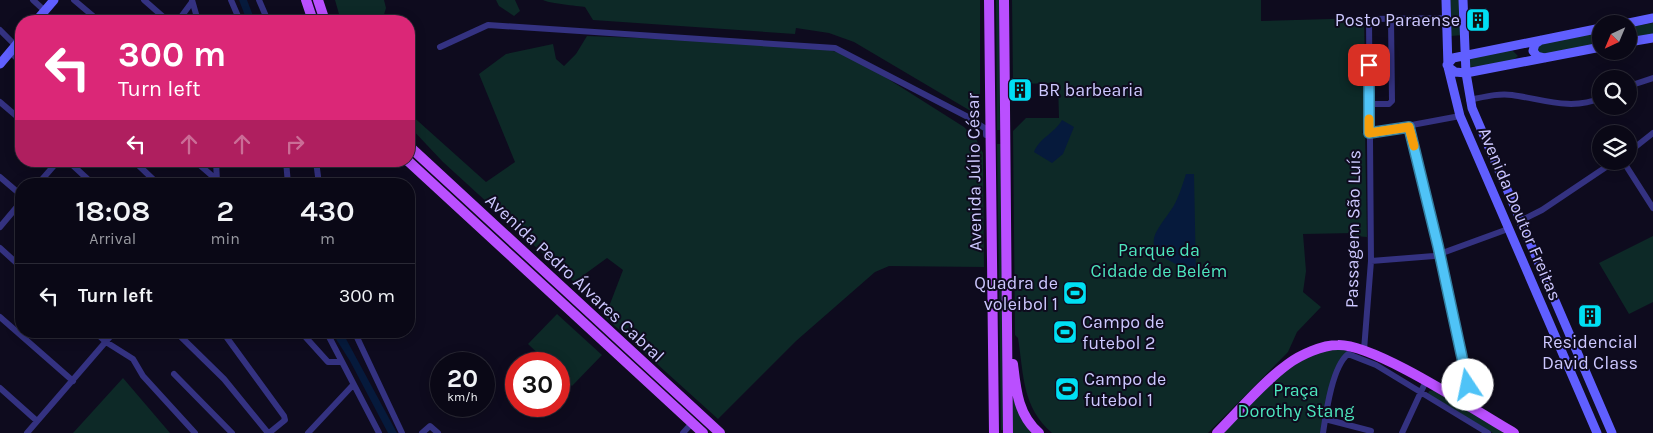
<!DOCTYPE html>
<html lang="en">
<head>
<meta charset="utf-8">
<style>
  :root { --surface:#0a0816; --page:#13111f; --text:#f1f3f6; --muted:#999aa1; --line:#2a2935 }
  body { margin:0; font-family:Karla,sans-serif; background:var(--page); color:var(--text); height:100vh; display:flex; flex-direction:column; font-size:19px; white-space:nowrap }
  * { box-sizing:border-box; margin:0 }
  p { font-size:16px; color:var(--muted) }
  .icon { flex:none; width:28px; height:28px; fill:none; stroke:currentColor; stroke-width:2; stroke-linecap:round; stroke-linejoin:round }
  .map { position:relative; flex:1; overflow:hidden }
  .details { position:absolute; left:15px; top:178px; width:400px; height:160px; display:flex; flex-direction:column; background:var(--surface); border-radius:20px; box-shadow:0 2px 12px #0003,0 0 0 1px var(--line) }
  .details>* { flex:none }
  .top-card { position:absolute; left:15px; top:15px; width:400px; height:152px; border-radius:20px; box-shadow:0 2px 12px #0003,0 0 0 1px var(--line); background:#db2777; color:#fff; overflow:hidden }
  .needle { width:32px; rotate:224deg }
  .fabs { position:absolute; left:1592px; top:15px; display:grid; gap:10px }
  .fabs a { display:grid; place-items:center; width:45px; height:45px; border-radius:50%; background:var(--surface); box-shadow:0 2px 12px #0003,0 0 0 1px var(--line); font-size:25px }
  .speed { position:absolute; left:430px; top:352px; display:flex; gap:10px; font-size:25px; font-weight:700; text-align:center }
  .speed>* { display:grid; place-content:center; width:65px; height:65px; border-radius:50%; background:var(--surface); box-shadow:0 2px 12px #0003,0 0 0 1px var(--line); line-height:1 }
  .speed small { font-size:12px; font-weight:400 }
  .speed .limit { border:8px solid #d22; background:#fff; color:#111 }
  .pin { position:absolute; display:grid; place-items:center; width:42px; height:42px; color:#fff; margin:-21px; border-radius:10px; box-shadow:0 2px 8px #0006 }
  .me { position:absolute; width:55px; margin:-28px; rotate:349deg; stroke-linejoin:round; filter:drop-shadow(0 0 4px #0008) }
  .turn { display:flex; align-items:center; gap:18px; height:105px; padding:0 20px; font-size:22px }
  .turn .icon { width:65px; height:65px; stroke-width:2.5 }
  .turn b { display:block; font-size:35px; line-height:42px }
  .lanes { display:flex; align-items:center; height:48px; padding:0 20px; background:#0003; justify-content:center; gap:25px; direction:ltr }
  .lanes .off { opacity:.35 }
  .eta { display:flex; justify-content:space-evenly; align-items:center; height:85px; text-align:center }
  .eta b { font-size:30px; font-weight:600; line-height:35px }
  ul { padding:0; list-style:none }
  li { display:flex; align-items:center; gap:15px; height:65px; padding:0 20px; border-top:1px solid var(--line) }
  li div { flex:1 }
  li b { display:block; font-size:19px }
  li em { font-style:normal }
  .map>svg:first-child { display:block }
  .green { fill:#0d2927 }
  .water { fill:#061a3c }
  .lines { fill:none; stroke-linecap:round; stroke-linejoin:round }
  .minor { stroke:#343281; stroke-width:6 }
  .secondary { stroke:#605fff; stroke-width:9 }
  .primary { stroke:#ba4fff; stroke-width:10 }
  .route-casing { stroke:#337fa1; stroke-width:12 }
  .route { stroke:#4fc3f7; stroke-width:9 }
  .slow { stroke:#f59e0b; stroke-width:9 }
  .labels { text-anchor:middle; stroke-width:4; stroke-linejoin:round; paint-order:stroke }
  .poi-label { font-size:18px; fill:#cdc8ff; stroke:#0e0b1e; text-anchor:start }
  .street-label { font-size:18px; fill:#cdc8ff; stroke:#0e0b1e }
  .park-label { font-size:18px; fill:#4de6bd; stroke:#0e0b1e }
</style>
</head>
<body>
<div class="map">
<svg width="1653" height="433" viewBox="0 0 1653 433">
  <rect width="100%" height="100%" fill="#0e0b1e"/>
  <path class="green" d="M335,0H384L386,8L382,21H341Z
    M496,0H515L520,11L514,16L499,6Z
    M543,0H980V110L977,113L969,110L854,42L829,33L796,28L795,34L593,20L585,7C578,6 547,3 543,0Z
    M996,0H999L1000,130H997Z
    M1012,0H1261V21L1364,18L1366,118L1362,133H1365L1367,237L1355,236V233L1303,234L1306,271L1303,292L1321,307L1297,332L1288,352L1208,433H1052C1022,407 1024,376 1018,338L1015,335L1013,131L1026,118H1059L1058,83L1013,84Z
    M1450,0H1462L1463,35L1451,36Z
    M1653,23V35L1629,39V27Z
    M1601,31V45L1544,56L1538,54L1537,46L1540,43Z
    M587,36L787,44L827,49L855,58L964,127L976,139L983,153L984,267L889,266L875,272L796,341L718,419L605,317L623,270L607,258L574,282L443,162L409,126V113L486,182L515,162L479,74L506,54L553,44L556,59L564,66L576,54Z
    M1512,50L1518,56L1511,62L1470,67L1469,58Z
    M997,144H1001L1004,430H1001Z
    M1653,236V302L1629,314L1599,263Z
    M557,314L602,355L572,386L559,373V364H549L528,344Z
    M1350,347L1330,392L1323,433H1218L1281,370L1311,352Z
    M123,378L170,433H73Z
    M1437,390L1510,433H1493L1428,394L1429,391Z
    M1013,398L1026,424L1035,433H1013Z"/>
  <path class="water" d="M239,0H247L255,21H247Z
    M1062,120L1074,127L1063,154L1052,163L1034,152C1040,137 1054,134 1062,120Z
    M1186,174H1194L1196,276C1187,275 1180,266 1172,262C1138,245 1159,229 1173,207C1179,197 1182,186 1186,174Z
    M331,331H339L345,337L397,433H388L350,361Z"/>
  <g class="lines">
    <path class="minor" d="M33,0L45,11
      M74,0L99,21
      M144,0L168,21
      M192,0L198,21
      M231,0L240,21
      M259,0L268,21
      M178,21L192,2
      M0,30L16,46
      M440,47L488,25L835,48L966,116L986,129V135
      M10,52L21,62
      M1629,86L1653,78
      M1469,100C1484,97 1498,93 1512,95C1542,99 1571,111 1601,98
      M0,102L21,120
      M1369,104H1389L1392,101L1391,19
      M1409,127C1431,220 1457,313 1471,408
      M1369,133L1460,116
      M1629,152L1653,133
      M68,161L93,184
      M134,161L158,184
      M195,161L217,180
      M216,161L217,182
      M286,161L288,184
      M316,161L319,184
      M1623,161L1653,208
      M0,177L21,195
      M38,184L58,161
      M1520,221L1542,210L1615,161
      M0,227L21,202
      M0,248L21,267
      M1371,261L1434,256L1508,229
      M0,317L73,381
      M94,331L106,342L133,359L143,376L195,433
      M175,331L224,379L268,433
      M222,331L284,416L285,420L269,433
      M300,331L328,362H341
      M326,331L379,433
      M354,331L402,433
      M1364,350L1371,261L1369,19L1446,18
      M174,374L232,433
      M0,388L37,421
      M1325,419L1371,431
      M27,433L115,331
      M308,433L353,385
      M422,433L430,426L438,433
      M683,433L692,423
      M1323,433C1326,413 1332,367 1348,354L1376,365L1488,433
      M1402,433L1426,381"/>
    <path class="secondary" d="M1446,0L1448,67L1460,116L1597,433
      M1463,0L1466,73L1472,108L1612,433
      M36,21L54,0
      M1624,24L1653,18
      M1541,40L1535,44L1533,51L1537,56L1545,58
      M1629,42L1653,38
      M0,64L21,39
      M1447,65L1453,58L1601,28
      M1448,67L1455,72L1466,73L1601,47"/>
    <path class="primary" d="M306,0L313,21
      M318,0L325,21
      M989,0L994,433
      M1004,0L1008,433
      M409,146L720,433
      M408,161L703,433
      M1013,364C1016,390 1018,415 1039,433
      M1217,433C1239,411 1263,382 1288,364C1300,355 1322,345 1338,345C1376,344 1477,412 1514,433"/>
  </g>
  <g class="lines">
    <defs>
      <path id="route" d="M1369,65V133L1409,127L1438,246L1468,385"/>
    </defs>
    <use href="#route" class="route-casing"/>
    <use href="#route" class="route"/>
    <path class="slow" d="M1369,119V133L1409,127L1414,146"/>
  </g>
  <defs>
    <symbol id="building-square" viewBox="-11 -11 22 22"><rect x="-9" y="-9" width="18" height="18" rx="4" fill="#00dff3" stroke="#0e0b1e"/><path d="M-4-6H4V6H1V3H-1V6H-4ZM-2.5-4.3h1.7v1.8h-1.7ZM.8-4.3h1.7v1.8H.8ZM-2.5-1h1.7V.8h-1.7ZM.8-1h1.7V.8H.8Z" fill="#111"/></symbol>
    <symbol id="stadium-square" viewBox="-11 -11 22 22"><rect x="-9" y="-9" width="18" height="18" rx="4" fill="#00dff3" stroke="#0e0b1e"/><path d="M0-5a6.5 5 0 1 0 0 10a6.5 5 0 1 0 0-10ZM-3.5-1.8h7v3.6h-7Z" fill="#111"/></symbol>
  </defs>
  <g fill-rule="evenodd">
    <use href="#building-square" x="1464" y="6" width="28" height="28"/>
    <use href="#building-square" x="1006" y="76" width="28" height="28"/>
    <use href="#stadium-square" x="1061" y="279" width="28" height="28"/>
    <use href="#building-square" x="1576" y="302" width="28" height="28"/>
    <use href="#stadium-square" x="1051" y="318" width="28" height="28"/>
    <use href="#stadium-square" x="1053" y="375" width="28" height="28"/>
  </g>
  <g class="labels">
    <g class="poi-label">
      <text x="1460" y="26" text-anchor="end">Posto Paraense</text>
      <text x="1038" y="96">BR barbearia</text>
      <text x="1058" y="289" text-anchor="end">Quadra de<tspan x="1058" dy="21">voleibol 1</tspan></text>
      <text x="1082" y="328">Campo de<tspan x="1082" dy="21">futebol 2</tspan></text>
      <text x="1590" y="348" text-anchor="middle">Residencial<tspan x="1590" dy="21">David Class</tspan></text>
      <text x="1084" y="385">Campo de<tspan x="1084" dy="21">futebol 1</tspan></text>
    </g>
    <g class="street-label">
      <text transform="translate(974 172) rotate(-91)" y="6">Avenida Júlio César</text>
      <text transform="translate(1520 214) rotate(67)" y="6">Avenida Doutor Freitas</text>
      <text transform="translate(1353 229) rotate(-89)" y="6">Passagem São Luís</text>
      <text transform="translate(575 278) rotate(43)" y="6">Avenida Pedro Álvares Cabral</text>
    </g>
    <g class="park-label">
      <text x="1159" y="256">Parque da<tspan x="1159" dy="21">Cidade de Belém</tspan></text>
      <text x="1296" y="396">Praça<tspan x="1296" dy="21">Dorothy Stang</tspan></text>
    </g>
  </g>
</svg>
<div class="fabs">
<a><svg class="needle" viewBox="-14 -14 28 28"><path d="M0-13l5 13h-10z" fill="#e53935"/><path d="M0 13l5-13h-10z" fill="#999aa1"/></svg></a>
<a><svg class="icon" aria-label="search" viewBox="0 0 24 24"><circle cx="10" cy="10" r="6"/><path d="M15 15l6 6"/></svg></a>
<a><svg class="icon" aria-label="layers" viewBox="0 0 24 24"><path d="M12 4l9 5-9 5-9-5zM3 14l9 5 9-5"/></svg></a>
</div>
<div class="speed"><div>20<small>km/h</small></div><div class="limit">30</div></div>
<div class="pin" style="left:1369px;top:65px;background:#d93025"><svg class="icon" aria-label="arrive" viewBox="0 0 24 24"><path d="M6 21V4h12l-3 4 3 4H6"/></svg></div>
<svg class="me" style="left:1468px;top:385px" viewBox="-20 -20 40 40"><circle r="19" fill="#fff"/><path d="M0-13L10 11 0 6-10 11z" fill="#4fc3f7"/></svg>
<div class="top-card">
<div class="turn"><svg class="icon" aria-label="left" viewBox="0 0 24 24"><path d="M17 20v-9H6M10 6l-5 5 5 5"/></svg><div><b>300 m</b>Turn left</div></div>
<div class="lanes"><svg class="icon" aria-label="left" viewBox="0 0 24 24"><path d="M17 20v-9H6M10 6l-5 5 5 5"/></svg><svg class="icon off" aria-label="ahead" viewBox="0 0 24 24"><path d="M12 20V5M6 11l6-6 6 6"/></svg><svg class="icon off" aria-label="ahead" viewBox="0 0 24 24"><path d="M12 20V5M6 11l6-6 6 6"/></svg><svg class="icon off" aria-label="right" viewBox="0 0 24 24"><path d="M7 20v-9h11M14 6l5 5-5 5"/></svg></div>
</div>
<section class="details">
<div class="eta">
<div><b>18:08</b><p>Arrival</p></div>
<div><b>2</b><p>min</p></div>
<div><b>430</b><p>m</p></div>
</div>
<ul>
<li><svg class="icon" aria-label="left" viewBox="0 0 24 24"><path d="M17 20v-9H6M10 6l-5 5 5 5"/></svg><div><b>Turn left</b></div><em>300 m</em></li>
</ul>
</section>
</div>
</body>
</html>
